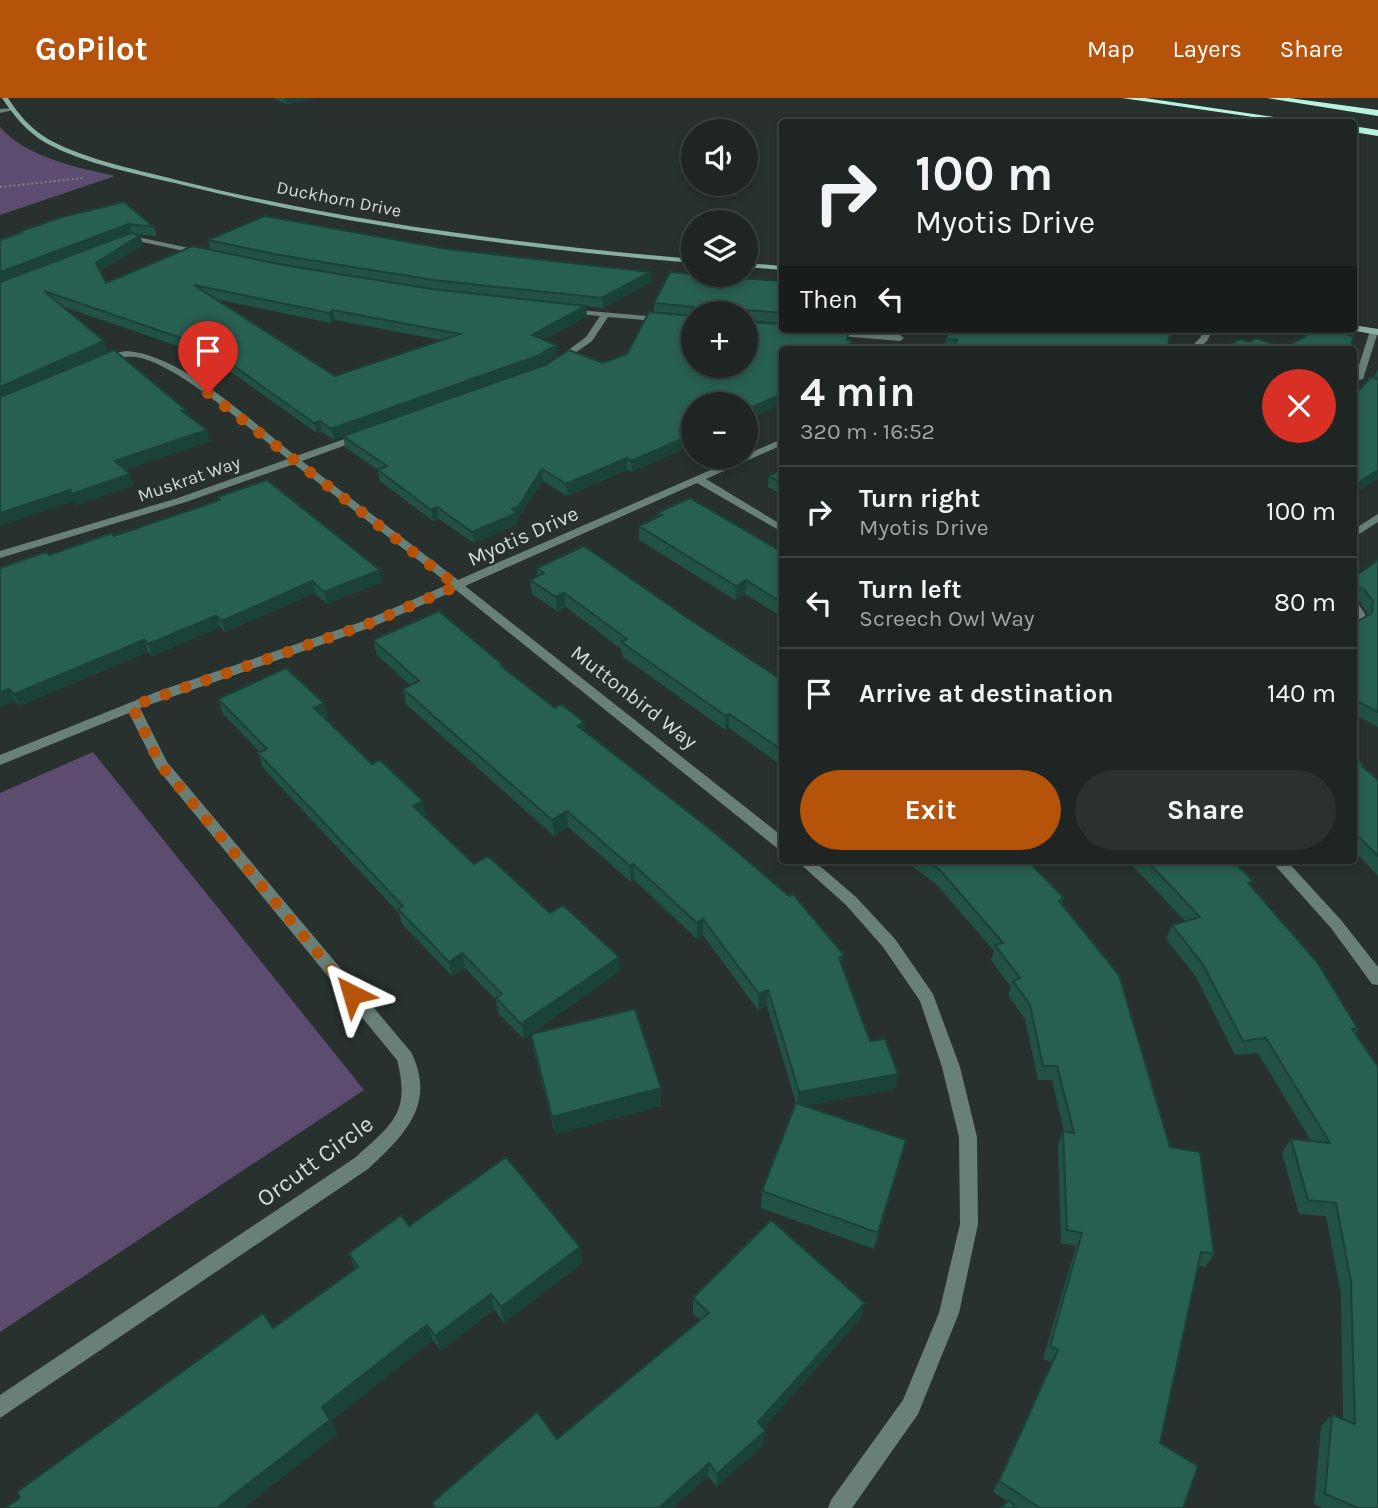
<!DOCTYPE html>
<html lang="en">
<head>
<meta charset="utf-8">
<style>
  :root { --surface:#1e2522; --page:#2b312f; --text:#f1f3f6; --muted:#a1a5a5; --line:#3c4240; --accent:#b45309 }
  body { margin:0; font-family:Karla,sans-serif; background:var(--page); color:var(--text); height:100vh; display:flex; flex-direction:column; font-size:26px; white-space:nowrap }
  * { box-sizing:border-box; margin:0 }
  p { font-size:23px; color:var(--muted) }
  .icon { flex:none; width:38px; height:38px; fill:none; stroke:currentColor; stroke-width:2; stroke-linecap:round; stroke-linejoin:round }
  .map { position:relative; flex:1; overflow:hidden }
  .sheet { position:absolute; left:779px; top:248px; width:578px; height:518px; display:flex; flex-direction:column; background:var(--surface); border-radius:7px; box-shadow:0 4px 10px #0003,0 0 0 2px var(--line) }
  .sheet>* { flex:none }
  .hud { position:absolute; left:779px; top:21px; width:578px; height:214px; border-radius:7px; box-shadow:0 4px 10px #0003,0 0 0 2px var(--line); background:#1e2522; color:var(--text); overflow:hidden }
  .controls { position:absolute; left:681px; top:21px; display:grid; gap:14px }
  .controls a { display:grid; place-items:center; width:77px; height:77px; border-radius:50%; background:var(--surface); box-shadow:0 4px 10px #0003,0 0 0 2px var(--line); font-size:35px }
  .pin { position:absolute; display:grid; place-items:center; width:60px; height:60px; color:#fff; margin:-72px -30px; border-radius:50% 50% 50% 0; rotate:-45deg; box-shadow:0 0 7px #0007 }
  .pin .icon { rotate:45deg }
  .me { position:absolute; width:77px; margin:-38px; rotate:320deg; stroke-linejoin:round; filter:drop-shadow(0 0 5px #0008) }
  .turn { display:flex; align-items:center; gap:24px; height:147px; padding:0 21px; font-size:32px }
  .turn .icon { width:91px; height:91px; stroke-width:2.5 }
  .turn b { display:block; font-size:49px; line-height:60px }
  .then { display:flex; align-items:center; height:66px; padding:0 21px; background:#0003; gap:14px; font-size:26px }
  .round { display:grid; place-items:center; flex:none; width:74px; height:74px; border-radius:37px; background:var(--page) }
  .overview { display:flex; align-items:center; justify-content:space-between; height:119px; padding:0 21px }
  h1 { font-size:42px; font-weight:700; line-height:52px }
  .button { display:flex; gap:14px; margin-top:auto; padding:14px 21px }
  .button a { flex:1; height:80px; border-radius:42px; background:var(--accent); color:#fff; font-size:28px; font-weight:700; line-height:80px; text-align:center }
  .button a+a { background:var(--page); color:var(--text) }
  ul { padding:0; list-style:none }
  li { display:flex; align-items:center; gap:21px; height:91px; padding:0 21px; border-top:2px solid var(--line) }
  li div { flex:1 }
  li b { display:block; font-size:26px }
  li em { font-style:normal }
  header { display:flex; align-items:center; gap:42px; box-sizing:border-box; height:98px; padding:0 35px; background:var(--accent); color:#fff }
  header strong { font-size:33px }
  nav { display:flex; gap:38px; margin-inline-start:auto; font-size:24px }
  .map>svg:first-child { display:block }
  .green { fill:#5c4c6f }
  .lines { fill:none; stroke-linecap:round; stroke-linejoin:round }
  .path { stroke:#7a827f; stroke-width:2; stroke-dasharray:2 2.5; stroke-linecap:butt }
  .lane { fill:#698078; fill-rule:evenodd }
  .street { fill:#698078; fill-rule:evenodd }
  .secondary { fill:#89aea2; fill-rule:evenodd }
  .highway { fill:#b8f3e0; fill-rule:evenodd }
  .wall { fill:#225245; fill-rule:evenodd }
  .shaded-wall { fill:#1b4238 }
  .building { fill:#275f50; stroke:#1b4238; stroke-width:2; fill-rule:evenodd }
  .route { stroke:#b45309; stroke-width:12; stroke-dasharray:0 21.6 }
  .labels { text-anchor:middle; stroke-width:5; stroke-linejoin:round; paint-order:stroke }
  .far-street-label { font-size:18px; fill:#d5dbd9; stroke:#28312e }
  .street-label { font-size:21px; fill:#d5dbd9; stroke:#28312e }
  .near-street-label { font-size:24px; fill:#d5dbd9; stroke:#28312e }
</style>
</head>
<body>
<header>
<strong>GoPilot</strong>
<nav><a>Map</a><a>Layers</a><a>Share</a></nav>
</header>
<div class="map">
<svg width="1378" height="1410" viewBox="0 0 1378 1410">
  <rect width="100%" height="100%" fill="#28312e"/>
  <path class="green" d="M0,29C27,60 77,69 115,78L0,117Z
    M93,654L364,992L0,1234V695Z"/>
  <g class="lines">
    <path class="path" d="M0,89L83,80"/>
    <path class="lane" d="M1374,230L1378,234L1363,281L1356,283L1353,281V275L1356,276L1370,233Z
      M1353,503L1357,504L1365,516V525L1353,534Z"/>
    <path class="street" d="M14,10V12L0,15V11Z
      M133,138L203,153L207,155L203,157L133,142L124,145L120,143Z
      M566,211L693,222V226L608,219L592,243L558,267L554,264L555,262L586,239L600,218L569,215L565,213Z
      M1205,231H1213L1207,243L1197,252H1188L1200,240Z
      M832,232L900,237L904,240L900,243L829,237L828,235Z
      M127,253C182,257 252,324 296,358L359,336H365V340L302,363L458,482L782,341V347L706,381L782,427V434L697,385L465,488L782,738V751L777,750L456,492L372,529L140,610L167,664L411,954C437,1006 404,1038 368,1071L0,1320V1297L356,1059C392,1026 411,1015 397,962L156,669L129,615L0,667V657L159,593L364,523L449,486L294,366L186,404L0,460V453L178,400L288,361C253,334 177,265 136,259C124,258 115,261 104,264L100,261L113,255Z
      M1378,416V424L1353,440V432Z
      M797,763H814L856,799L895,841L933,896L960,969L977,1039L978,1126L959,1215L918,1316L852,1410H828L831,1402L903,1302L939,1215L960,1126L959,1039L942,969L920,903L883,849L846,807Z
      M1271,763H1287L1341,822L1378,869V887L1372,886L1331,830Z"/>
    <path class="secondary" d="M2,0H8C19,17 31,31 48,41C85,62 143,73 185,84C352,125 522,146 693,161V165C521,150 351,129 183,87C141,77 84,66 46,45C27,34 14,18 2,0Z
      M746,165L782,168V172L746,169Z
      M1353,227L1378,231V237L1350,232L1353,231Z"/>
    <path class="highway" d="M1122,0H1145L1307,24H1287Z
      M1267,0H1289L1378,12V18Z
      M1353,28L1378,32V38L1353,34Z"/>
  </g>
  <path class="wall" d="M272,0H318L287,6Z
    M62,119L154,129L157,138L132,136L140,137L143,147L100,173L106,185L281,166L210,152L208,142L447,151L650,174L651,184L603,210L516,200L587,218L543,242L556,247L557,257L538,269L347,337L603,265L627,256L654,214V205L782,183V225L746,222V224L851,242L850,252H782L632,374L627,372L567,398L543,383L518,420V426L474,445L439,421L433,423L380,383L378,372L345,349L343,338L334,342L322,334L317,335L210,259L61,208L107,254L65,272L188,318L210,343L125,372L130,376L134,387L76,407L18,134ZM215,201L331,225L335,222L441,242L335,278ZM693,215H746L693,268Z
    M946,241L1168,252H951L944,251Z
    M1378,271V381L1353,396V299L1374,280Z
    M782,368V397L768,389L769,378L778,374V370Z
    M218,399L382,484L327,506L315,495L225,534L220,529L152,558L148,554L19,608L15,603L0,609V470L114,438L219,402Z
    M657,415L782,454V519L745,496L735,502L639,442V428L657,420Z
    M1378,462V629L1353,616V480ZM1357,502L1359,503L1367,515V518L1356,524Z
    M537,470L689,521L782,582V668L729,630L725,632L622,558L621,551L566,509L557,513L532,496L530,482L537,478Z
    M373,542L503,569L585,633L842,869L870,943L898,976L895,991L804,1008L902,1059L874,1151L761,1110L762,1093L796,1005L767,908L758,912L703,837L697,841L634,782L631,784L568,729L554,738L406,606L403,591L410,587L377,557Z
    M218,601L328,620L325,621L474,766L550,815L620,873L524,941L498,915L496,902L465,870L452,878L402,826L399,815L263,670L258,655L260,654L223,616Z
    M1353,658L1363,670L1378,682V778L1353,751Z
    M905,763H1028L1064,800L1062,807L1170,1049L1214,1156L1205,1169L1198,1167L1160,1345L1183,1410H1018L993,1394L1052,1264L1043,1261L1076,1148L1061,1145L1058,1047L1063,1033H1064L1052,982H1038L1025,921L1008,897L1011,889L991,862L994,853L936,786Z
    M1128,763H1233L1358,931L1355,936L1378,1410H1322L1314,1406L1321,1328L1332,1317L1343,1321L1341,1196L1326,1118L1299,1116L1282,1055L1291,1041L1311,1043L1258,955L1235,957L1196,879L1166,841L1172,827L1185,823Z
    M531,936L661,990V1008L555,1036L534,954Z
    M409,1128L580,1149L582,1165L504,1225L494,1211L441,1253L433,1242L331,1323L338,1336L273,1230L355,1171L349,1155Z
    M693,1200L861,1220L763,1330V1347L717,1389L708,1378L673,1410H434L432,1405L557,1341L700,1222L693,1216Z"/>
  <path class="shaded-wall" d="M286,0H318L287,6Z
    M129,126L132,136L0,185V174Z
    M140,137L143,147L99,174L96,165Z
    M650,174L651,184L603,210L602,200Z
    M586,208L587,218L533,247L532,237Z
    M333,212L335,222L331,225L329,215Z
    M104,243L107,254L0,301V289Z
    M556,247L557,257L538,269L334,342L331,331Z
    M782,296V306L746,323V312Z
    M320,323L322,334L317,335L314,325Z
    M207,332L210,343L119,374L115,363Z
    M693,336V347L632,374L631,363Z
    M627,360V372L567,398L566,386Z
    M542,371L543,383L518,420V426L474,445L472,434L512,411Z
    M1378,372V381L1353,396V388Z
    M130,376L134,387L76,407L74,403L0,428V415L70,392Z
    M437,409L439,421L433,423L431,412Z
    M380,472L382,484L327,506L324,494Z
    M746,482L745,496L735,502L736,488Z
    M312,483L315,495L225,534L222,523Z
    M564,495L566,509L557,513L556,499Z
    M216,518L220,529L152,558L148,546Z
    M144,542L148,554L19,608L14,596Z
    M9,591L15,603L0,609V594Z
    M324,605L328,620L318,625L314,610Z
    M729,616V630L725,632L726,618Z
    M584,624L585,640L578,628Z
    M423,703L426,718L416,723L413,708Z
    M567,713L568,729L554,738L552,722Z
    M1358,738L1353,748V744L1355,739Z
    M633,766L634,782L631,784L630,768Z
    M703,821V837L697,841V825Z
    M462,855L465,870L452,878L449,864Z
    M844,857L841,873L839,860Z
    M619,859L620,873L524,941L521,926Z
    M768,892L767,908L758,912L759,896Z
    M898,976L895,991L797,1009L799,994Z
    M661,990V1008L555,1036L552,1019Z
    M906,1042L902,1059L874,1151L878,1135Z
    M580,1149L582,1165L504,1225L501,1209Z
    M491,1196L494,1211L441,1253L435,1238Z
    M865,1205L861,1220L757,1338L758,1324Z
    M427,1227L433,1242L331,1323L338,1336L244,1410H217L322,1309Z
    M765,1333L763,1347L717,1389V1376Z
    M709,1365L708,1378L673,1410H659Z"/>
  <path class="building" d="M124,104L154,129L129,126L0,174V142L21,135L18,134L62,119Z
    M265,118L447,151L650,174L602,200L433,182L279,157L208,142Z
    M131,135L140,137L96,165L106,185L193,148L278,166L432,191L586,208L532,237L556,247L537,258L331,331L320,323L314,325L207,249L44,193L104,243L0,289V184ZM194,187L329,215L333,212L460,236L335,278Z
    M670,174L693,176V177L782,183V215L747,212L744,215H694L693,209L654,205Z
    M649,214L693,218V268H746V221V224L782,226V231L849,232L847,242H851L847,252H782V296L746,312V306H693V336L631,363L627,360L566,386L542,371L518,409L512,411L517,415L472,434L437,409L431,412L378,372L387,368L343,338L545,267L569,252L603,265L627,256Z
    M949,231H1170L1168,252H951L957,242L946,241Z
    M1318,231L1354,238L1349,252H1220L1240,241L1249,244L1256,240L1284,250Z
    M114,252L186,312L182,313L207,332L115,363L130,376L72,396L70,392L0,415V299Z
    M1371,279L1378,281V372L1353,388V299Z
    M782,372V385L769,378Z
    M267,382L380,472L324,494L312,483L222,523L216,518L148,546L144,542L14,596L9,591L0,594V470L46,454L49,457L112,435L114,438L220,402L218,399Z
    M690,400L782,454V505L746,482L736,488L639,428L662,417L657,415Z
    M584,448L689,521L782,582V652L729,616L726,618L621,544L627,541L564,495L556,499L530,482L544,475L537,470Z
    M1378,462V614L1353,601V480ZM1357,489L1364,491L1373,503L1372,515L1356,524Z
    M439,513L503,567L501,568L555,610L561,606L584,624L578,628L710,731L789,798L793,796L844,857L839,860L870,943L885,941L898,976L799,994L768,892L759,896L703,821L697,825L633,766L630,768L567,713L552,722L403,591L419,583L373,542Z
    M286,570L324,605L314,610L372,666L380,662L423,703L413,708L474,766L488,758L550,815L563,807L619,859L521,926L496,900L502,896L462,855L449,864L398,811L403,808L258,655L267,651L218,601Z
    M1353,658L1364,667L1362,668L1378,682V758L1358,738L1355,739L1353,736Z
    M928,763H1028L1064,800L1059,803L1119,877L1170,1049L1200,1054L1214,1156L1201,1154L1160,1345L1198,1368L1183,1410H1040L999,1383L1058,1252L1050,1248L1082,1135L1067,1132L1063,1033L1074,1035L1057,968H1043L1030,907L1013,883L1020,880L995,847L1003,845L940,772Z
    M1147,763H1233L1253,783L1248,785L1317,864L1358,931H1352L1378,969V1410H1358L1325,1396L1332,1317L1355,1326L1351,1184L1336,1105L1308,1102L1291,1041L1330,1045L1266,940L1243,943L1202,865L1172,827L1200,819Z
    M635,911L661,990L552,1019L531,936Z
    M796,1005L906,1042L878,1135L762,1093Z
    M506,1059L580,1149L501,1209L491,1196L435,1238L427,1227L322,1309L330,1322L217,1410H5L20,1400L17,1394L263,1215L273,1230L358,1169L349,1155L401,1117L409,1128Z
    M771,1122L865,1205L758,1324L765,1333L717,1376L709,1365L659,1410H436L432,1405L537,1314L557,1341L709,1215L693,1200Z
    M1009,1402L1016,1410H1001Z"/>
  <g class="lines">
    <path class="route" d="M208,295L457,488L368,526L132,608L160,666L352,896"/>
  </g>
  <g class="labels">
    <g class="far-street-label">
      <text transform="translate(339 101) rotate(11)" y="6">Duckhorn Drive</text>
      <text transform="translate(189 381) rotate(-19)" y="6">Muskrat Way</text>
    </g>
    <g class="street-label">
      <text transform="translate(523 438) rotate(-24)" y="7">Myotis Drive</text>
      <text transform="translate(634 599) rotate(38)" y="7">Muttonbird Way</text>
    </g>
    <g class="near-street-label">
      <text transform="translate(315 1063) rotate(-36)" y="8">Orcutt Circle</text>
    </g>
  </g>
</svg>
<div class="controls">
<a><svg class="icon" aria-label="sound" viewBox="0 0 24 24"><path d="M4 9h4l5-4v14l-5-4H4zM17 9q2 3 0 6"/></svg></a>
<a><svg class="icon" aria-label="layers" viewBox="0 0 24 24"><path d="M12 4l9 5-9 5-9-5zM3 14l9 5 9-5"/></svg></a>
<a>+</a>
<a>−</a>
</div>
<div class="pin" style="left:208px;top:295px;background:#d93025"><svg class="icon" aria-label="arrive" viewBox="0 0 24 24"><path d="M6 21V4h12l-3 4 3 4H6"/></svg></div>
<svg class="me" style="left:352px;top:896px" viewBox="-20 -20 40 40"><path d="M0-17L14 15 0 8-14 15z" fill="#b45309" stroke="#fff" stroke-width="4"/></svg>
<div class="hud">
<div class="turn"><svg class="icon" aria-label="right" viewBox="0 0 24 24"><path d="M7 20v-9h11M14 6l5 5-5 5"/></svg><div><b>100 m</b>Myotis Drive</div></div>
<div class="then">Then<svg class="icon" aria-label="left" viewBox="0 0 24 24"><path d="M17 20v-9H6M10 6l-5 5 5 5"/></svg></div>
</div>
<section class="sheet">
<div class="overview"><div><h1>4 min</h1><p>320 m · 16:52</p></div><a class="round" style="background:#d93025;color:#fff"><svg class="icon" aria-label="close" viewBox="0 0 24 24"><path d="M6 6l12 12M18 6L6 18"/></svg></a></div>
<ul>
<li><svg class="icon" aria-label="right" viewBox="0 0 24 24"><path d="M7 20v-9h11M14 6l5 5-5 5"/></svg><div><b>Turn right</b><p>Myotis Drive</p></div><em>100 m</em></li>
<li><svg class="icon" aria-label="left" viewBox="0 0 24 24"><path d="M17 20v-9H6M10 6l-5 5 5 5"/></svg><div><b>Turn left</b><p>Screech Owl Way</p></div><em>80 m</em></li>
<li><svg class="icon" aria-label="arrive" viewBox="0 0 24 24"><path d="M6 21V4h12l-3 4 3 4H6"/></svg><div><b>Arrive at destination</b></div><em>140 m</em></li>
</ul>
<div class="button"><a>Exit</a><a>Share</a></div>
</section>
</div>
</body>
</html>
